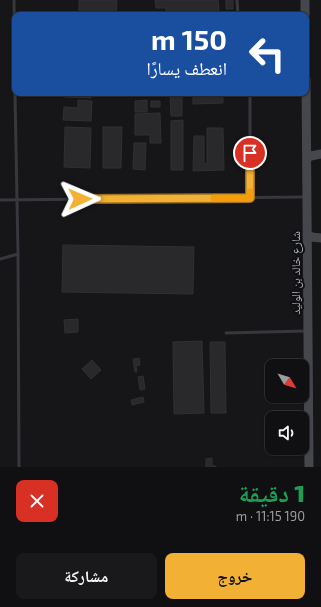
<!DOCTYPE html>
<html lang="ar">
<head>
<meta charset="utf-8">
<style>
  :root { --surface:#101012; --page:#19191b; --text:#f1f3f6; --muted:#9c9d9f; --line:#303032; --accent:#f2b134 }
  body { margin:0; font-family:"Exo 2","Noto Naskh Arabic",sans-serif; background:var(--page); color:var(--text); direction:rtl; height:100vh; display:flex; flex-direction:column; font-size:15px; white-space:nowrap }
  * { box-sizing:border-box; margin:0 }
  p { font-size:13px; color:var(--muted) }
  .icon { flex:none; width:22px; height:22px; fill:none; stroke:currentColor; stroke-width:2; stroke-linecap:round; stroke-linejoin:round }
  .map { position:relative; height:467px; overflow:hidden; direction:ltr }
  .panel { display:flex; flex-direction:column; background:var(--surface); flex:1 }
  .panel>* { flex:none }
  .top-card { position:absolute; left:12px; top:12px; width:297px; height:84px; border-radius:8px; box-shadow:0 1px 3px #0004,0 0 0 1px var(--line); direction:rtl; background:#1a4fa0; color:#fff; overflow:hidden }
  .needle { width:26px; rotate:128deg }
  .controls { position:absolute; left:265px; top:359px; display:grid; gap:8px }
  .controls a { display:grid; place-items:center; width:44px; height:44px; border-radius:8px; background:var(--surface); box-shadow:0 1px 3px #0004,0 0 0 1px var(--line); font-size:20px }
  .pin { position:absolute; display:grid; place-items:center; width:34px; height:34px; color:#fff; margin:-17px; border:2px solid #fff; border-radius:50%; box-shadow:0 1px 4px #0007 }
  .me { position:absolute; width:44px; margin:-22px; rotate:89deg; stroke-linejoin:round; filter:drop-shadow(0 0 3px #0008) }
  .turn { display:flex; align-items:center; gap:14px; height:84px; padding:0 16px; font-size:18px }
  .turn .icon { width:52px; height:52px; stroke-width:2.5 }
  .turn b { display:block; font-size:28px; line-height:34px }
  .round { display:grid; place-items:center; flex:none; width:42px; height:42px; border-radius:8px; background:var(--page) }
  .headline { display:flex; align-items:center; justify-content:space-between; height:68px; padding:0 16px }
  h1 { font-size:24px; font-weight:800; line-height:30px; color:#1e9e55 }
  .action { display:flex; gap:8px; margin-top:auto; padding:8px 16px }
  .action a { flex:1; height:46px; border-radius:8px; background:var(--accent); color:#111; font-size:16px; font-weight:800; line-height:46px; text-align:center }
  .action a+a { background:var(--page); color:var(--text) }
  .map>svg:first-child { display:block }
  .building { fill:#29292c; stroke:#303034 }
  .lines { fill:none; stroke-linecap:round; stroke-linejoin:round }
  .service { stroke:#37383d; stroke-width:3 }
  .secondary { stroke:#45474d; stroke-width:9 }
  .route-casing { stroke:#9d7322; stroke-width:10 }
  .route { stroke:#f2b134; stroke-width:7 }
  .slow { stroke:#f59e0b; stroke-width:7 }
  .labels { text-anchor:middle; stroke-width:4; stroke-linejoin:round; paint-order:stroke }
  .street-label { font-size:12px; fill:#a8adb8; stroke:#111113 }
</style>
</head>
<body>
<div class="map">
<svg width="321" height="467" viewBox="0 0 321 467">
  <rect width="100%" height="100%" fill="#161618"/>
  <path class="building" d="M79,0H117L116,14L79,13Z
    M155,0H218L219,12L166,14V8H156Z
    M226,0H233V9H226Z
    M64,93H91V98L64,97Z
    M170,93H182V116H171Z
    M193,93H223V103L193,104Z
    M78,100L92,101L91,121L63,120L64,107L78,108Z
    M147,100V112H135V101Z
    M151,101H160V107H151Z
    M160,113L161,143H150V135H135V114Z
    M183,120V170H171V121Z
    M65,127L91,128L90,168L64,167Z
    M103,127H122L121,168H103Z
    M207,128H223L224,170L193,171L194,136H204V164H207Z
    M134,143H146L145,170L133,169Z
    M63,245L194,247L193,294L62,292Z
    M78,319V332L65,333L64,320Z
    M202,341L204,413L174,414L173,342Z
    M210,342H225L226,413H211Z
    M139,358L140,365L136,366L137,372H135L133,359Z
    M92,360L101,370L91,379L82,369Z
    M143,376L145,389L140,390L138,377Z
    M143,397L144,402L132,405L131,400Z
    M212,458V466H216V467H206V459Z"/>
  <g class="lines">
    <path class="service" d="M14,0L15,75
      M237,0L238,15
      M15,93L18,254L19,467
      M250,198V93
      M0,200L305,197
      M0,259L18,254
      M226,333L306,331"/>
    <path class="secondary" d="M305,0V15
      M306,79L309,467
      M307,158L311,156L321,154
      M307,235L312,237L321,238"/>
  </g>
  <g class="lines">
    <defs>
      <path id="route" d="M80,199L250,198V153"/>
    </defs>
    <use href="#route" class="route-casing"/>
    <use href="#route" class="route"/>
    <path class="slow" d="M214,198H250V192"/>
  </g>
  <g class="labels">
    <g class="street-label">
      <text transform="translate(296 273) rotate(-90)" y="4">شارع خالد بن الوليد</text>
    </g>
  </g>
</svg>
<div class="controls">
<a><svg class="needle" viewBox="-14 -14 28 28"><path d="M0-13l5 13h-10z" fill="#e53935"/><path d="M0 13l5-13h-10z" fill="#9c9d9f"/></svg></a>
<a><svg class="icon" aria-label="sound" viewBox="0 0 24 24"><path d="M4 9h4l5-4v14l-5-4H4zM17 9q2 3 0 6"/></svg></a>
</div>
<div class="pin" style="left:250px;top:153px;background:#d93025"><svg class="icon" aria-label="arrive" viewBox="0 0 24 24"><path d="M6 21V4h12l-3 4 3 4H6"/></svg></div>
<svg class="me" style="left:80px;top:199px" viewBox="-20 -20 40 40"><path d="M0-17L14 15 0 8-14 15z" fill="#f2b134" stroke="#fff" stroke-width="4"/></svg>
<div class="top-card">
<div class="turn"><svg class="icon" aria-label="left" viewBox="0 0 24 24"><path d="M17 20v-9H6M10 6l-5 5 5 5"/></svg><div><b>150 m</b>انعطف يسارًا</div></div>
</div>
</div>
<section class="panel">
<div class="headline"><div><h1>1 دقيقة</h1><p>190 m · 11:15</p></div><a class="round" style="background:#d93025;color:#fff"><svg class="icon" aria-label="close" viewBox="0 0 24 24"><path d="M6 6l12 12M18 6L6 18"/></svg></a></div>
<div class="action"><a>خروج</a><a>مشاركة</a></div>
</section>
</body>
</html>
